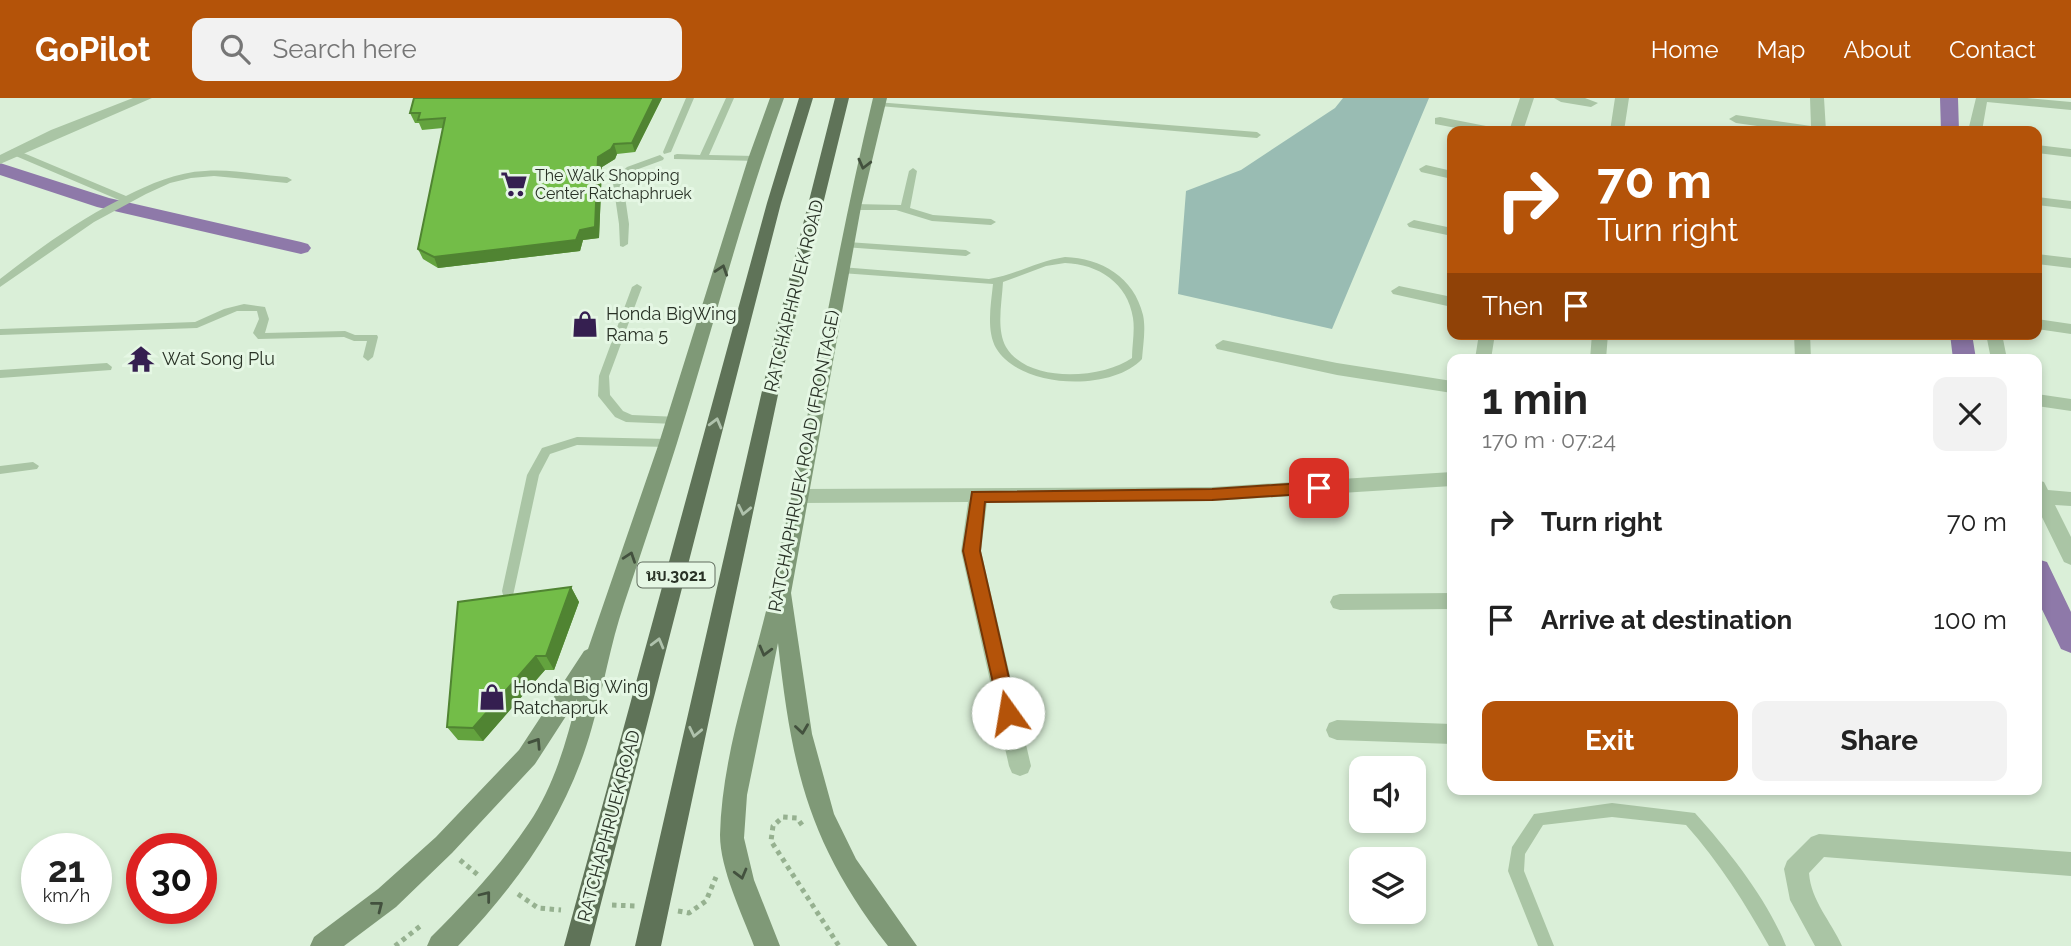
<!DOCTYPE html>
<html lang="en">
<head>
<meta charset="utf-8">
<style>
  :root { --surface:#fff; --page:#f2f2f2; --text:#222; --muted:#767676; --accent:#b45309 }
  body { margin:0; font-family:Raleway,Sarabun,sans-serif; background:var(--page); color:var(--text); height:100vh; display:flex; flex-direction:column; font-size:26px; white-space:nowrap }
  * { box-sizing:border-box; margin:0 }
  p { font-size:23px; color:var(--muted) }
  .icon { flex:none; width:38px; height:38px; fill:none; stroke:currentColor; stroke-width:2; stroke-linecap:round; stroke-linejoin:round }
  .map { position:relative; flex:1; overflow:hidden }
  .drawer { position:absolute; left:1447px; top:256px; width:595px; height:441px; display:flex; flex-direction:column; background:var(--surface); border-radius:14px; box-shadow:0 4px 10px #0003 }
  .drawer>* { flex:none }
  .hud { position:absolute; left:1447px; top:28px; width:595px; height:214px; border-radius:14px; box-shadow:0 4px 10px #0003; background:#b45309; color:#fff; overflow:hidden }
  .buttons { position:absolute; left:1349px; top:658px; display:grid; gap:14px }
  .buttons a { display:grid; place-items:center; width:77px; height:77px; border-radius:14px; background:var(--surface); box-shadow:0 4px 10px #0003; font-size:35px }
  .speed { position:absolute; left:21px; top:735px; display:flex; gap:14px; font-size:35px; font-weight:700; text-align:center }
  .speed>* { display:grid; place-content:center; width:91px; height:91px; border-radius:50%; background:var(--surface); box-shadow:0 4px 10px #0003; line-height:1 }
  .speed small { font-size:18px; font-weight:400 }
  .speed .limit { border:10px solid #d22; background:#fff; color:#111 }
  .pin { position:absolute; display:grid; place-items:center; width:60px; height:60px; color:#fff; margin:-30px; border-radius:14px; box-shadow:0 4px 10px #0006 }
  .me { position:absolute; width:77px; margin:-38px; rotate:347deg; stroke-linejoin:round; filter:drop-shadow(0 0 5px #0008) }
  .turn { display:flex; align-items:center; gap:24px; height:147px; padding:0 35px; font-size:32px }
  .turn .icon { width:91px; height:91px; stroke-width:2.5 }
  .turn b { display:block; font-size:49px; line-height:60px }
  .then { display:flex; align-items:center; height:66px; padding:0 35px; background:#0003; gap:14px; font-size:26px }
  .round { display:grid; place-items:center; flex:none; width:74px; height:74px; border-radius:14px; background:var(--page) }
  .headline { display:flex; align-items:center; justify-content:space-between; height:119px; padding:0 35px }
  h1 { font-size:42px; font-weight:700; line-height:52px }
  .cta { display:flex; gap:14px; margin-top:auto; padding:14px 35px }
  .cta a { flex:1; height:80px; border-radius:14px; background:var(--accent); color:#fff; font-size:28px; font-weight:700; line-height:80px; text-align:center }
  .cta a+a { background:var(--page); color:var(--text) }
  ul { padding:0; list-style:none }
  li { display:flex; align-items:center; gap:21px; height:98px; padding:0 35px }
  li div { flex:1 }
  li b { display:block; font-size:26px }
  li em { font-style:normal }
  header { display:flex; align-items:center; gap:42px; box-sizing:border-box; height:98px; padding:0 35px; background:var(--accent); color:#fff }
  header strong { font-size:33px }
  nav { display:flex; gap:38px; margin-inline-start:auto; font-size:24px }
  .search { width:490px; height:63px; background:var(--page); display:flex; align-items:center; gap:18px; box-sizing:border-box; padding:0 24px; border-radius:14px; color:var(--muted); font-size:26px }
  .map>svg:first-child { display:block }
  .green { fill:#99bcb3 }
  .lines { fill:none; stroke-linecap:round; stroke-linejoin:round }
  .canal { fill:#8e79a9; fill-rule:evenodd }
  .path { stroke:#96b190; stroke-width:5; stroke-dasharray:4.5 4.5; stroke-linecap:butt }
  .service { fill:#aac5a5; fill-rule:evenodd }
  .minor { fill:#aac5a5; fill-rule:evenodd }
  .secondary { fill:#7f9977; fill-rule:evenodd }
  .primary { fill:#5f7358; fill-rule:evenodd }
  .wall { fill:#63a33e }
  .shaded-wall { fill:#508432 }
  .building { fill:#73bd48; stroke:#508432; stroke-width:2 }
  .oneway { stroke:#43513e }
  .oneway2 { stroke:#afc2ac }
  .route { fill:#b45309; stroke:#753606; stroke-width:2 }
  .labels { text-anchor:middle; stroke-width:6; stroke-linejoin:round; paint-order:stroke }
  .far-poi-label { font-size:16px; fill:#293226; stroke:#e5f7e4; text-anchor:start }
  .shield { fill:#e5f7e4; stroke:#616d5f; stroke-width:2 }
  .shield-label { font-size:16px; font-weight:bold; fill:#293226 }
  .street-label { font-size:18px; fill:#293226; stroke:#e5f7e4 }
  .poi-label { font-size:18px; fill:#293226; stroke:#e5f7e4; text-anchor:start }
</style>
</head>
<body>
<header>
<strong>GoPilot</strong>
<div class="search"><svg class="icon" aria-label="search" viewBox="0 0 24 24"><circle cx="10" cy="10" r="6"/><path d="M15 15l6 6"/></svg>Search here</div>
<nav><a>Home</a><a>Map</a><a>About</a><a>Contact</a></nav>
</header>
<div class="map">
<svg width="2071" height="848" viewBox="0 0 2071 848">
  <rect width="100%" height="100%" fill="#daefd8"/>
  <path class="green" d="M1343,0H1429L1332,231L1178,196L1186,93L1241,72L1335,10Z"/>
  <g class="lines">
    <path class="canal" d="M1940,0H1958L1959,33H1941Z
      M0,65L109,100L301,144L308,146L311,150L308,154L301,156L97,109L0,77Z
      M1950,236H1972L1976,261H1953Z
      M2037,461L2047,464L2071,514V555L2061,551L2037,501Z"/>
    <path class="path" d="M802,727L797,720L783,719L773,728L771,743L839,848
      M460,762L478,777
      M518,796L538,810L561,812
      M612,807L635,808
      M678,813L689,815L706,803L716,779
      M395,848L423,826"/>
    <path class="service" d="M686,0H694L671,54L664,56L663,54Z
      M726,0H734L709,57L755,58L758,59V63L674,61V57L677,56L700,57Z
      M876,4L1257,34L1261,37L1257,40L879,8L875,6Z
      M14,51L126,98C150,86 177,74 205,73C232,71 260,77 287,79L292,82L287,85L214,78L191,80L170,85L146,96L94,124L0,189V181C37,152 77,123 119,102L11,56V52Z
      M660,57L664,60L663,62L633,73L623,85L629,126L628,146L623,149L620,148L619,126L613,85L618,77L627,69Z
      M913,70L917,73L910,110L933,117L991,121L996,124L991,127L932,123L896,112H854L849,109L854,106L901,107L909,73Z
      M847,144L966,152L971,155L966,158L844,149V145Z
      M1065,159C1101,160 1134,179 1143,217C1146,231 1143,247 1142,261C1112,294 1020,291 996,250C986,232 991,206 993,186L841,175L836,172L841,169L989,181C1015,177 1038,163 1065,159ZM1065,165C1098,166 1128,185 1133,220C1135,233 1132,247 1132,260C1102,281 1028,286 1006,249C996,231 1002,204 1003,184L1046,168Z
      M637,186L642,189L609,278L610,297L623,313L632,317L679,319L681,322L679,325L675,326L626,324L615,319L598,298L599,278L632,189Z
      M244,206L265,209L269,221L265,235L345,233L355,237H377L378,239L373,259L368,263L363,259L367,243H354L344,239L258,241L253,235L259,221L257,213H237L197,230L0,237V231L195,224L224,211Z
      M107,265L112,269L111,272L0,280V272Z
      M577,339L668,341L674,345L668,349L577,347L550,356L539,377L514,493L513,497H503L502,493L527,377L542,350Z
      M33,364L39,368L37,371L0,376V368Z
      M1612,705L1695,715C1729,753 1767,801 1786,848H1769C1745,805 1719,764 1686,727L1612,719L1543,727L1525,756L1524,773L1554,848H1538L1508,773L1512,749L1534,716Z"/>
    <path class="minor" d="M133,0H152L0,66V57L51,32Z
      M1520,0H1534L1523,33H1509Z
      M1554,0H1585L1598,5L1591,9L1561,4Z
      M1615,0H1629L1624,33H1610Z
      M1810,0H1824L1826,33H1793L1736,25L1729,21L1736,17L1811,28Z
      M1976,0H2027L2071,4V12L1987,4L1982,33H1968Z
      M1440,19L1491,29L1498,33H1472L1435,26V20Z
      M2037,47L2071,51V59L2037,55Z
      M1426,67L1452,73V81L1421,74L1419,71Z
      M2037,99L2071,103V111L2037,107Z
      M1414,122L1452,130V138L1409,129L1407,126Z
      M2037,156L2071,160V170L2037,166Z
      M1399,188L1452,199V209L1393,196L1391,193Z
      M2037,221L2071,226V236L2037,231Z
      M1479,236H1495L1491,261H1475Z
      M1592,236H1608L1606,261H1590Z
      M1794,236H1810L1811,261H1795Z
      M1986,236H2002L2007,261H1991Z
      M1223,242L1337,265L1452,283V295L1337,277L1217,251L1215,247Z
      M2037,296L2071,301V313L2037,308Z
      M1452,374V388L1212,403L987,404L981,453L1031,668L1028,675L1020,678L1012,675L1009,668L961,453L968,404L801,405L794,403L792,398L794,393L801,391L1212,389Z
      M2037,382L2044,384L2048,392L2071,394V408L2055,407L2071,439V467L2064,464L2037,409Z
      M1452,495V511L1340,512L1333,510L1330,504L1333,498L1340,496Z
      M1337,622L1452,626V646L1337,642L1329,639L1326,632L1329,625Z
      M1819,736L2071,754V778L1824,759L1809,775C1811,803 1831,823 1842,848H1815L1790,802L1784,771L1787,763L1811,739Z"/>
    <path class="secondary" d="M770,0H784C743,113 713,230 677,345C660,399 642,452 624,506C610,547 604,588 592,629C568,716 519,784 458,848H427L431,839C466,804 501,767 529,725C553,690 567,643 577,601L535,666L452,755L396,809L344,848H310L314,839L378,791L436,739L519,652L584,553L588,551L659,345L748,61Z
      M873,0H887L861,109L791,495L812,636L834,716L856,761L917,848H888C808,745 792,671 778,545L747,697L744,740L754,782L780,848H754C742,816 720,771 720,737C722,653 754,569 772,488C809,326 834,162 873,0Z"/>
    <path class="primary" d="M799,0H813L781,105L590,848H564L767,105Z
      M835,0H849L789,245L661,848H635L773,245Z"/>
  </g>
  <path class="wall" d="M662,0L635,54L617,56L615,61L602,69L599,140L583,142L580,153L438,170L423,161L418,151L443,30L422,32L419,25H415L410,15Z
    M571,489L579,504L554,572H545L483,643L458,642L447,629Z"/>
  <path class="shaded-wall" d="M654,0H662L635,54L632,45Z
    M614,46L617,56L615,61L602,69L599,140L583,142L580,153L438,170L434,159L580,132L598,59Z
    M571,489L579,504L554,572L546,558Z
    M536,558L545,572L483,643L473,630Z"/>
  <path class="building" d="M414,0H654L632,45L614,46L611,51L598,59L595,129L580,132L576,142L434,159L418,151L445,20L418,22L420,15H410Z
    M571,489L546,558H536L473,630L447,629L458,504Z"/>
  <defs><path id="oneway-chevron" d="M-2-3.5L2.5 0L-2 3.5" fill="none" stroke-width="1.6" stroke-linecap="round" stroke-linejoin="round" transform="scale(1.75)"/></defs>
  <g class="oneway">
    <use href="#oneway-chevron" transform="translate(864 66) rotate(104)"/>
    <use href="#oneway-chevron" transform="translate(722 172) rotate(-72)"/>
    <use href="#oneway-chevron" transform="translate(630 459) rotate(-71)"/>
    <use href="#oneway-chevron" transform="translate(765 553) rotate(105)"/>
    <use href="#oneway-chevron" transform="translate(802 631) rotate(82)"/>
    <use href="#oneway-chevron" transform="translate(536 645) rotate(-57)"/>
    <use href="#oneway-chevron" transform="translate(741 776) rotate(75)"/>
    <use href="#oneway-chevron" transform="translate(486 798) rotate(-52)"/>
    <use href="#oneway-chevron" transform="translate(378 808) rotate(-38)"/>
  </g>
  <g class="oneway2">
    <use href="#oneway-chevron" transform="translate(716 325) rotate(-75)"/>
    <use href="#oneway-chevron" transform="translate(744 412) rotate(102)"/>
    <use href="#oneway-chevron" transform="translate(658 545) rotate(-75)"/>
    <use href="#oneway-chevron" transform="translate(695 634) rotate(102)"/>
  </g>
  <path class="route" d="M1319,384L1327,390L1319,395L1212,402L985,404L980,453L1017,615L1014,620L1008,622L1001,620L963,453L972,394L1212,391Z"/>
  <defs>
    <symbol id="supermarket-bare" viewBox="-9 -9 18 18"><path d="M-6-5.5h2.5l.6 2H6L4.5 2H-2.5L-4.4-4H-6ZM-1.5 3.2a1.3 1.3 0 1 0 .1 0ZM3 3.2a1.3 1.3 0 1 0 .1 0Z" fill="#351f50" stroke="#e5f7e4" stroke-width="2.5" paint-order="stroke"/></symbol>
    <symbol id="shop-bare" viewBox="-9 -9 18 18"><path d="M-5-2.5h2.3a2.7 3.5 0 0 1 5.4 0H5L5.5 6h-11ZM-1.5-2.5h3a1.5 2.3 0 0 0-3 0Z" fill="#351f50" stroke="#e5f7e4" stroke-width="2.5" paint-order="stroke"/></symbol>
    <symbol id="temple-bare" viewBox="-9 -9 18 18"><path d="M0-6L5-2H3V0L6.5 2.5H4V6H1.5V3h-3V6H-4V2.5H-6.5L-3 0V-2H-5Z" fill="#351f50" stroke="#e5f7e4" stroke-width="2.5" paint-order="stroke"/></symbol>
  </defs>
  <g fill-rule="evenodd">
    <use href="#supermarket-bare" x="495" y="67" width="38" height="38"/>
    <use href="#shop-bare" x="566" y="207" width="38" height="38"/>
    <use href="#temple-bare" x="122" y="242" width="38" height="38"/>
    <use href="#shop-bare" x="473" y="580" width="38" height="38"/>
  </g>
  <g class="labels">
    <g class="far-poi-label">
      <text x="535" y="83">The Walk Shopping<tspan x="535" dy="18">Center Ratchaphruek</tspan></text>
    </g>
    <rect class="shield" x="637.5" y="464.5" width="77" height="25" rx="5"/>
    <g class="shield-label">
      <text x="676" y="483">นบ.3021</text>
    </g>
    <g class="street-label">
      <text transform="translate(794 198) rotate(-76)" y="6">RATCHAPHRUEK ROAD</text>
      <text transform="translate(804 363) rotate(-79)" y="6">RATCHAPHRUEK ROAD (FRONTAGE)</text>
      <text transform="translate(609 728) rotate(-75)" y="6">RATCHAPHRUEK ROAD</text>
    </g>
    <g class="poi-label">
      <text x="606" y="222">Honda BigWing<tspan x="606" dy="21">Rama 5</tspan></text>
      <text x="162" y="267">Wat Song Plu</text>
      <text x="513" y="595">Honda Big Wing<tspan x="513" dy="21">Ratchapruk</tspan></text>
    </g>
  </g>
</svg>
<div class="buttons">
<a><svg class="icon" aria-label="sound" viewBox="0 0 24 24"><path d="M4 9h4l5-4v14l-5-4H4zM17 9q2 3 0 6"/></svg></a>
<a><svg class="icon" aria-label="layers" viewBox="0 0 24 24"><path d="M12 4l9 5-9 5-9-5zM3 14l9 5 9-5"/></svg></a>
</div>
<div class="speed"><div>21<small>km/h</small></div><div class="limit">30</div></div>
<div class="pin" style="left:1319px;top:390px;background:#d93025"><svg class="icon" aria-label="arrive" viewBox="0 0 24 24"><path d="M6 21V4h12l-3 4 3 4H6"/></svg></div>
<svg class="me" style="left:1008px;top:615px" viewBox="-20 -20 40 40"><circle r="19" fill="#fff"/><path d="M0-13L10 11 0 6-10 11z" fill="#b45309"/></svg>
<div class="hud">
<div class="turn"><svg class="icon" aria-label="right" viewBox="0 0 24 24"><path d="M7 20v-9h11M14 6l5 5-5 5"/></svg><div><b>70 m</b>Turn right</div></div>
<div class="then">Then<svg class="icon" aria-label="arrive" viewBox="0 0 24 24"><path d="M6 21V4h12l-3 4 3 4H6"/></svg></div>
</div>
<section class="drawer">
<div class="headline"><div><h1>1 min</h1><p>170 m · 07:24</p></div><a class="round"><svg class="icon" aria-label="close" viewBox="0 0 24 24"><path d="M6 6l12 12M18 6L6 18"/></svg></a></div>
<ul>
<li><svg class="icon" aria-label="right" viewBox="0 0 24 24"><path d="M7 20v-9h11M14 6l5 5-5 5"/></svg><div><b>Turn right</b></div><em>70 m</em></li>
<li><svg class="icon" aria-label="arrive" viewBox="0 0 24 24"><path d="M6 21V4h12l-3 4 3 4H6"/></svg><div><b>Arrive at destination</b></div><em>100 m</em></li>
</ul>
<div class="cta"><a>Exit</a><a>Share</a></div>
</section>
</div>
</body>
</html>
